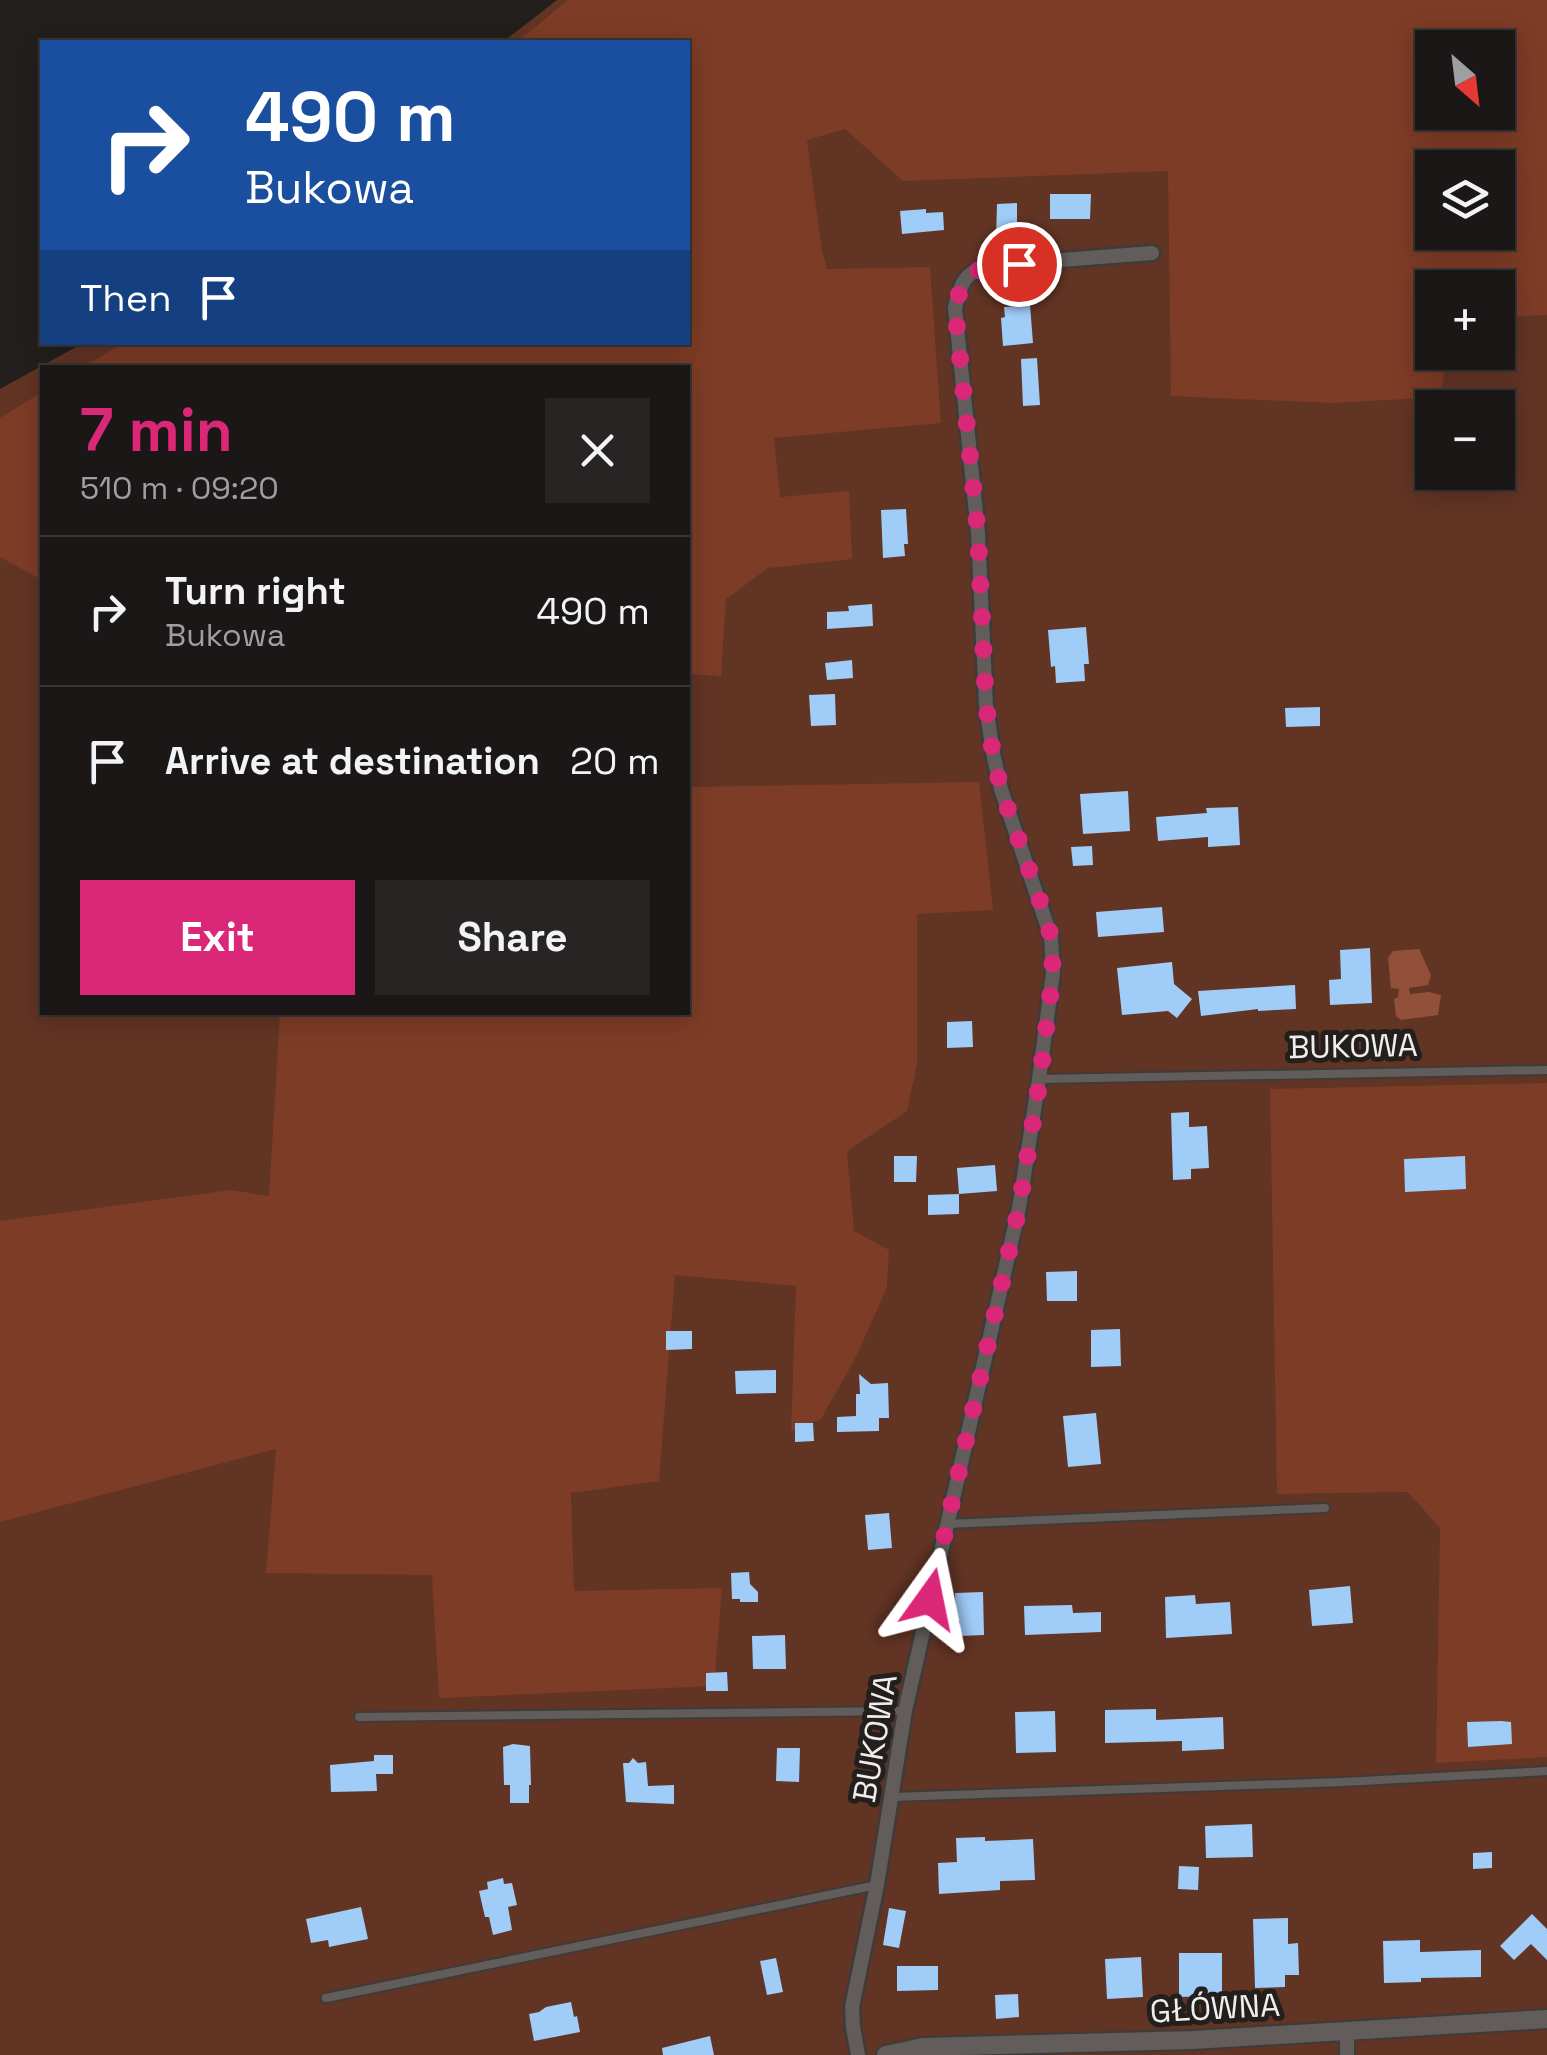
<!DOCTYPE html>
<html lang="en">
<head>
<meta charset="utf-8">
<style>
  :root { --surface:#1a1716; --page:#272423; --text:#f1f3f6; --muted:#9f9fa1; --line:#383635; --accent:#db2777 }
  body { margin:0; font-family:"Space Grotesk",sans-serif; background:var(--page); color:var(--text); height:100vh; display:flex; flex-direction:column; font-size:38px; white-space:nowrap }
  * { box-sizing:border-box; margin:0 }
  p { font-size:32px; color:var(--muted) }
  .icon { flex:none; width:55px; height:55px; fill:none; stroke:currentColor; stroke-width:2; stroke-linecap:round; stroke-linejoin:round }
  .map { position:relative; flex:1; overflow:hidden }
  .details { position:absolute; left:40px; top:365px; width:650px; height:650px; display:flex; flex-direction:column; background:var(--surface); border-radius:0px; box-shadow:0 5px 25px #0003,0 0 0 2px var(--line) }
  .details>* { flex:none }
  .guide { position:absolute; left:40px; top:40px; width:650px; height:305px; border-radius:0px; box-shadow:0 5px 25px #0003,0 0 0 2px var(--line); background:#1a4fa0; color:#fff; overflow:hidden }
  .needle { width:65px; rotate:152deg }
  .controls { position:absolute; left:1415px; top:30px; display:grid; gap:20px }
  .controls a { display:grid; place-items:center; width:100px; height:100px; border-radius:0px; background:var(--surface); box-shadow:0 5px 25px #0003,0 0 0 2px var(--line); font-size:50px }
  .pin { position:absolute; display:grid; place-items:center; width:85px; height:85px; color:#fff; margin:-42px; border:5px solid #fff; border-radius:50%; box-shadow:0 2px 10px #0007 }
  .me { position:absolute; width:110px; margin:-55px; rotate:12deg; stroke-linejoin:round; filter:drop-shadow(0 0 8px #0008) }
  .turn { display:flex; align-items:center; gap:35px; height:210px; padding:0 40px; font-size:45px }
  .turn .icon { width:130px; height:130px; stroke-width:2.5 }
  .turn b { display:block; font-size:70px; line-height:85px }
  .then { display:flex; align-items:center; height:95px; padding:0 40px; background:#0003; gap:20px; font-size:38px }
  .round { display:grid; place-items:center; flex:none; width:105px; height:105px; border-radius:0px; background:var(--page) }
  .summary { display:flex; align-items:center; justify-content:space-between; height:170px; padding:0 40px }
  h1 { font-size:60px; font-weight:700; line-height:75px; color:var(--accent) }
  .action { display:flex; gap:20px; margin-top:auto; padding:20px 40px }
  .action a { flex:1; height:115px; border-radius:0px; background:var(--accent); color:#fff; font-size:40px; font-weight:700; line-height:115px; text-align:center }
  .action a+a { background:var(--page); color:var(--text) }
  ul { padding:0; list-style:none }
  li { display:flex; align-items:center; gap:30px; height:150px; padding:0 40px; border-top:2px solid var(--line) }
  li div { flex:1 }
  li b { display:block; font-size:38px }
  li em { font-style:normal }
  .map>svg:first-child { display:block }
  .green { fill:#623424; fill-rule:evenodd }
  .forest { fill:#7d3c26; fill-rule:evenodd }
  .water { fill:#935039 }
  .building { fill:#a0ccf8 }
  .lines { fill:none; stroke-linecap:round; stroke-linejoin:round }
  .service-casing { stroke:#3e3b3a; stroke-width:12 }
  .minor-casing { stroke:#3e3b3a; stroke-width:19 }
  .tertiary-casing { stroke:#3e3b3a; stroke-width:22 }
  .service { stroke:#625d5b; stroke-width:8 }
  .minor { stroke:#625d5b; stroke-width:14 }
  .tertiary { stroke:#625d5b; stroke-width:18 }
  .route { stroke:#db2777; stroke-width:18; stroke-dasharray:0 32.4 }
  .labels { text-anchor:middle; stroke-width:10; stroke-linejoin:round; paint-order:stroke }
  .street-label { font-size:32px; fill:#f0edec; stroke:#231f1d }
</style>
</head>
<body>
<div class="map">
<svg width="1547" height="2055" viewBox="0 0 1547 2055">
  <rect width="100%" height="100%" fill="#231f1d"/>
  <path class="green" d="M557,0H1547V2055H0V389L83,343L688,342V42H503ZM1432,48H1498V112H1432ZM1432,168H1498V232H1432ZM1432,288H1498V352H1432ZM42,368H688V1012H42ZM1432,408H1498V472H1432Z"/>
  <path class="forest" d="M568,0H1547V315L1498,317V288H1432V352L1448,353L1440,397L1332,403L1171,396L1168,171L903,181L845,129L807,140L822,251L827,269L930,267L941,423L774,438L780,497L849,491L852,559L768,568L726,599L721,676L688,674V368L83,367L125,342H688V42H517ZM1432,48H1498V112H1432ZM1432,168H1498V232H1432Z
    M42,392V580L0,557V418Z
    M979,782L993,910L917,914V1064L907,1111L847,1151L854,1231L889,1250L887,1287L856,1357L821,1419L791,1432L796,1286L675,1275L659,1481L571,1493L574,1591L722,1588L714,1686L439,1698L432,1575L266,1573L276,1449L0,1522V1221L231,1190L269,1196L280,1013L688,1012V787Z
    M1547,1083V1757L1436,1763L1440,1528L1408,1492L1277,1494L1270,1089Z"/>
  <path class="water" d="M1419,949L1431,975L1428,985L1409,988L1410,994L1429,992L1441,995L1438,1015L1401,1020L1396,1016L1394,999L1398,997L1399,989L1391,988L1388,958L1393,951Z"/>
  <path class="building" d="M1050,194H1091L1090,219H1050Z
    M1017,203V229H1012V238H996L997,204Z
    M926,209V213L943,212L944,230L902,234L900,211Z
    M1030,305L1033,343L1003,346L1001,318L1005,317L1004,307Z
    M1037,358L1040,405L1023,406L1021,359Z
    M906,509L908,544H904L905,556L883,558L881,510Z
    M872,604L873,626L827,629V612L849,611L848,606Z
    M1086,627L1089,664H1084L1085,681L1056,683L1055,666L1051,667L1048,630Z
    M852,660L853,678L827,680L825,663Z
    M835,694L836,725L811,726L809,695Z
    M1320,707V726L1286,727L1285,708Z
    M1128,791L1130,831L1083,834L1080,794Z
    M1238,807L1240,845L1208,847V837L1158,841L1156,817L1207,813L1206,808Z
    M1092,846L1093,865L1073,866L1071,847Z
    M1162,907L1164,932L1098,937L1096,912Z
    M1370,948L1372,1003L1330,1005L1329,980L1341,979L1340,950Z
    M1172,962L1174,984L1192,999L1177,1018L1168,1011L1122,1015L1117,968Z
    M1295,985L1296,1009L1258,1011V1009L1201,1016L1198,991Z
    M972,1021L973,1047L947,1048V1022Z
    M1189,1112V1127L1207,1126L1209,1168L1191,1169V1179L1173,1180L1171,1113Z
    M894,1156H917L916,1182H894Z
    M1465,1156L1466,1189L1405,1192L1404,1159Z
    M995,1165L997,1191L959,1194L957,1168Z
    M959,1194V1214L928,1215V1195Z
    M1077,1271V1301H1047L1046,1272Z
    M1120,1329L1121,1366L1091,1367V1330Z
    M666,1331H692V1349L666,1350Z
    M776,1370V1393L736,1394L735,1371Z
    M859,1374L871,1384L888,1383L889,1418H879V1431L837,1432V1417L856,1416V1394H860Z
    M1096,1413L1101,1464L1068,1467L1063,1416Z
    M795,1423H813L814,1441L795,1442Z
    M889,1513L892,1548L868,1550L865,1515Z
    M749,1572L750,1584L758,1592V1602H740V1599H732L731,1573Z
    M1350,1586L1353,1623L1312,1626L1309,1590Z
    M983,1592L984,1635L960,1636V1621H956L955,1593Z
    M1195,1595L1196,1604L1230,1602L1232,1634L1166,1638L1165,1597Z
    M1072,1605L1073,1613L1101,1612V1632L1025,1635L1024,1606Z
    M785,1635L786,1669H753L752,1636Z
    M727,1672L728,1691H706V1673Z
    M1156,1709V1720L1223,1717L1224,1749L1182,1751V1741L1105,1743V1710Z
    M1055,1711L1056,1752L1016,1753L1015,1712Z
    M1501,1721L1511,1722L1512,1744L1468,1747L1467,1722Z
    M513,1744L530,1746L531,1785H529V1803H510V1785H504L503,1747Z
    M777,1748H800L799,1782L776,1781Z
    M374,1755H393V1774H376L377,1791L331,1792L330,1765L374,1761Z
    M633,1758L638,1763L646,1762L648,1786L674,1785V1804L626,1802L623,1763H629Z
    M1252,1824L1253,1857L1206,1858L1205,1826Z
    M985,1837V1841L1033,1839L1035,1880L1000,1881V1890L939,1894L938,1863L957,1862L956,1838Z
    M1492,1852V1868L1473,1869V1853Z
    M1179,1866L1199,1867L1198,1890L1178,1889Z
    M503,1878L504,1884L512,1883L517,1905L508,1907L512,1930L493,1935L489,1917H485L479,1891L488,1889L487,1882Z
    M361,1907L368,1939L329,1947L328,1940L311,1943L306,1919Z
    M889,1908L906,1911L899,1948L883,1945Z
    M1532,1914L1547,1929V1960L1531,1944L1514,1960L1500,1946Z
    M1288,1918V1944L1298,1943L1299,1975H1285V1987L1255,1988L1253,1919Z
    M1420,1940V1952L1481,1950V1977L1421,1978V1982L1384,1983L1383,1941Z
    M1179,1953H1222V1996L1179,1997Z
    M1141,1957L1143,1997L1107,1999L1105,1959Z
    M776,1958L783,1992L767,1995L760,1961Z
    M897,1966H938V1990L897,1991Z
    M1018,1994L1019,2017L996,2019L995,1995Z
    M571,2002L574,2017L577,2016L580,2032L534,2041L529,2014L539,2012L546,2007Z
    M710,2036L714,2055H663L662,2048Z"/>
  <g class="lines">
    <defs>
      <path id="service" d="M1039,1079L1547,1070
        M946,1524L1325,1508
        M359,1717L905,1711
        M892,1797L1343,1782L1547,1771
        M326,1998L877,1885"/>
      <path id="minor" d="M858,2055L853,2027L852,2007L877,1885L905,1711L1019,1208L1039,1079L1053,973L1051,937L1001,789L993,753L986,705L978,533L955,308C961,284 962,276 985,266L1152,253
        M1347,2055V2030"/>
      <path id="tertiary" d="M886,2055L923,2047L1193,2040L1547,2019"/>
    </defs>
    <use href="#service" class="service-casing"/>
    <use href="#minor" class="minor-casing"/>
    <use href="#tertiary" class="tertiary-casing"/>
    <use href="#service" class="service"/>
    <use href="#minor" class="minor"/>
    <use href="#tertiary" class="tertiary"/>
  </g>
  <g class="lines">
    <path class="route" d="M930,1599L1019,1208L1040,1079L1053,973L1051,937L1046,918L1001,789L993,754L986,704L978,534L955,308C965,266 980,267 1019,264"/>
  </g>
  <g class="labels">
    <g class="street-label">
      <text transform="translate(1353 1046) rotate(-1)" y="11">BUKOWA</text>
      <text transform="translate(875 1738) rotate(-80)" y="11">BUKOWA</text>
      <text transform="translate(1215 2008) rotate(-3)" y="11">GŁÓWNA</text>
    </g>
  </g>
</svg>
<div class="controls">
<a><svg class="needle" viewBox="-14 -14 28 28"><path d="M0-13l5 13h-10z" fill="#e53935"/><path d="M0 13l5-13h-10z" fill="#9f9fa1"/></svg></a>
<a><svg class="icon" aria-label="layers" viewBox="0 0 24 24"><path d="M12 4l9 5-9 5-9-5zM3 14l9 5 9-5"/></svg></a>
<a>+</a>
<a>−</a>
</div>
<div class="pin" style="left:1019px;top:264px;background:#d93025"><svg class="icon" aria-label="arrive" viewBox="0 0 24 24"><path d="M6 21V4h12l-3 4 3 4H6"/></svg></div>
<svg class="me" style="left:930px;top:1599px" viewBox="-20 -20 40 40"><path d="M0-17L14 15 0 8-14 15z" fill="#db2777" stroke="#fff" stroke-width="4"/></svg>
<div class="guide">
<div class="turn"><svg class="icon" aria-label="right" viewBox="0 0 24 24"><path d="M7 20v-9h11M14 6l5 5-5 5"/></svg><div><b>490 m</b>Bukowa</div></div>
<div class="then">Then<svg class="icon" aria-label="arrive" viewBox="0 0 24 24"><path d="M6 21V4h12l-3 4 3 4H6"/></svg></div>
</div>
<section class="details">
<div class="summary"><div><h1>7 min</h1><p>510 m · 09:20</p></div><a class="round"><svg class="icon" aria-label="close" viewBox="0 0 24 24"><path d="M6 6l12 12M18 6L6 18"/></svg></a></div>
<ul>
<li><svg class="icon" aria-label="right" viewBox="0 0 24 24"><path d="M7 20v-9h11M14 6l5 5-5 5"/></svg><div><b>Turn right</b><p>Bukowa</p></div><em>490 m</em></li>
<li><svg class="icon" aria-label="arrive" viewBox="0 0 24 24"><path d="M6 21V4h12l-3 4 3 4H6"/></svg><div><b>Arrive at destination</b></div><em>20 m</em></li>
</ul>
<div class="action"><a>Exit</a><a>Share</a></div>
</section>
</div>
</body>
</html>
